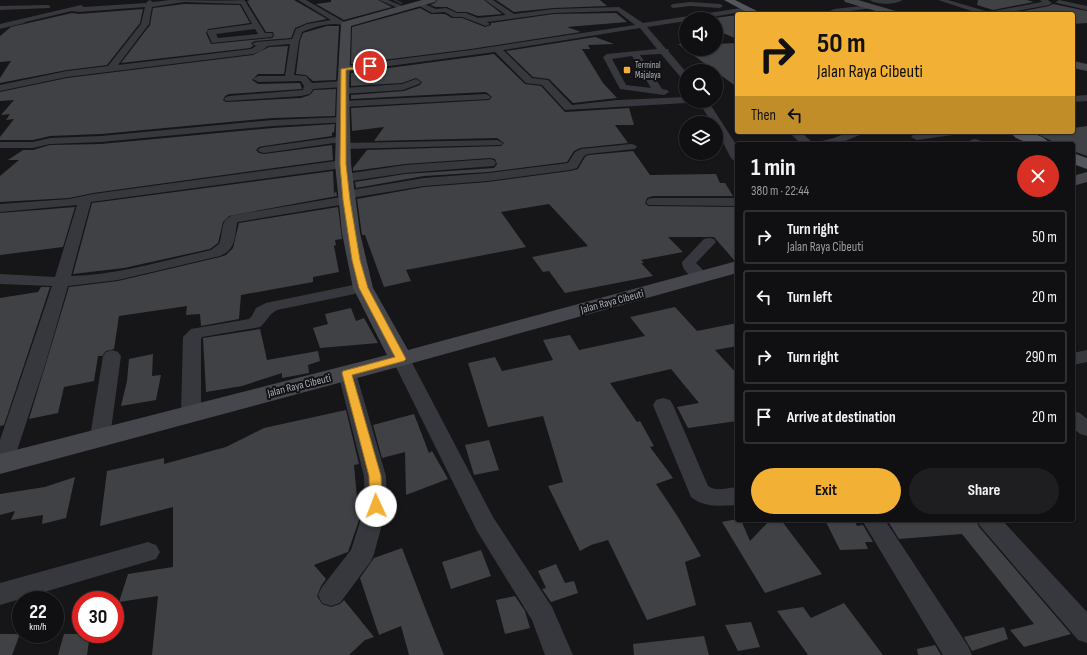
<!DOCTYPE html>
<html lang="en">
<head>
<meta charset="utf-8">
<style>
  :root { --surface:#101012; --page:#1e1e20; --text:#f1f3f6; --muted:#9c9d9f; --line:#303032; --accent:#f2b134 }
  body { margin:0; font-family:"Sofia Sans Condensed",sans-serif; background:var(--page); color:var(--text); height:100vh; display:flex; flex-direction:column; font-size:15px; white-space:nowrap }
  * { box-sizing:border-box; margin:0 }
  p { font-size:13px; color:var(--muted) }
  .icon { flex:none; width:22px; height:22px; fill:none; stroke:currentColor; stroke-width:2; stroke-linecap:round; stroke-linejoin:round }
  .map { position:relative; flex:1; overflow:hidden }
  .panel { position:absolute; left:735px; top:142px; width:340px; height:380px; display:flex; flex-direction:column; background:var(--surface); border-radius:4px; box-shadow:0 1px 3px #0004,0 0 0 1px var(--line) }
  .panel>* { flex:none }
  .guide { position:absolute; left:735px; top:12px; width:340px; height:122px; border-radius:4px; box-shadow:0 1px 3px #0004,0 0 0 1px var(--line); background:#f2b134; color:#111; overflow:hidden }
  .fabs { position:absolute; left:679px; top:12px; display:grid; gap:8px }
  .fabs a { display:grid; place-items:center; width:44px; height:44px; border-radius:50%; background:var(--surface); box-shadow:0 1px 3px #0004,0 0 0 1px var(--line); font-size:20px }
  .speed { position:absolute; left:12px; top:591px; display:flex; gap:8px; font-size:20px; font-weight:700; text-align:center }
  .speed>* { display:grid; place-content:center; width:52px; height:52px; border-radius:50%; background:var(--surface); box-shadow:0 1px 3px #0004,0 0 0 1px var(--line); line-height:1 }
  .speed small { font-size:10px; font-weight:400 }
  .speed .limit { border:6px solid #d22; background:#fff; color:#111 }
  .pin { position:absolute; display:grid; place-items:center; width:34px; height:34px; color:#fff; margin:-17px; border:2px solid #fff; border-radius:50%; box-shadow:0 1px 4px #0007 }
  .me { position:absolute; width:44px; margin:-22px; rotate:358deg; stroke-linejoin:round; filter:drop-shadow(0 0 3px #0008) }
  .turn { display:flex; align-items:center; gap:14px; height:84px; padding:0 16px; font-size:18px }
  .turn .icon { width:52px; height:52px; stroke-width:2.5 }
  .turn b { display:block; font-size:28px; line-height:34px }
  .then { display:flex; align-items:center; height:38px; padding:0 16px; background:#0003; gap:8px; font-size:15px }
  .round { display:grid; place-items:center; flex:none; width:42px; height:42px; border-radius:21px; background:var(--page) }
  .summary { display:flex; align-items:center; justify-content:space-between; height:68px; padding:0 16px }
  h1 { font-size:24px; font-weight:700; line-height:30px }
  .button { display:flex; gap:8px; margin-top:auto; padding:8px 16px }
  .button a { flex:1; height:46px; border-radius:24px; background:var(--accent); color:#111; font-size:16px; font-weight:700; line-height:46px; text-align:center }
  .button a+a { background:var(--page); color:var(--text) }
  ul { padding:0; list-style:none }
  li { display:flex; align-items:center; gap:12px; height:54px; margin:0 8px 6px; padding:0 8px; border:2px solid var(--line); border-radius:4px }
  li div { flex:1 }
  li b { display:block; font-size:15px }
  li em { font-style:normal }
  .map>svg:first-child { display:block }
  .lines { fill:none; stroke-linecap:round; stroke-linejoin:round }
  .stream { fill:#2c353c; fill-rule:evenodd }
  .building { fill:#404145 }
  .street { fill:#37383d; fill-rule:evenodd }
  .secondary { fill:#45474d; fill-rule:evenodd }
  .primary { fill:#53555c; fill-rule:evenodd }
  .route { fill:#f2b134; stroke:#9d7322 }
  .poi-dot { fill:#f2b134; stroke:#111113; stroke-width:1.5 }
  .labels { text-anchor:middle; stroke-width:4; stroke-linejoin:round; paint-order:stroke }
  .far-poi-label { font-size:9px; fill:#a8adb8; stroke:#111113; text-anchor:start }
  .street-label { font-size:11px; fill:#a8adb8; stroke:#111113 }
</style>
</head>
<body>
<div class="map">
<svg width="1087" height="655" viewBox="0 0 1087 655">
  <rect width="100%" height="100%" fill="#161618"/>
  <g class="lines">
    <path class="stream" d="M213,0H245L244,1Z
      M393,0H396L403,3L401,4Z
      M24,21L25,23L0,29V27Z"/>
  </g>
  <path class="building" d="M250,0H294L327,19L307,23L295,28L291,38L255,41L251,43L253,46L250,48L121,63L150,25L153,8L184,4L240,5L250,23L208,29L206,33L211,44L272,38L274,36L273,32H266L247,1Z
    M331,0H378L392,7L344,20L316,4L331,2Z
    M437,0H484L502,14L478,16L467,12H457L447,7H436L430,5L435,3Z
    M496,0H600L607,6L554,8L514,12Z
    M978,0H1027L1034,2L993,10L977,5Z
    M1053,4L1087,11V23L1073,24V14H1009L1049,6Z
    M420,8L431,14H445L452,18H462L485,27L491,25V23L554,14L616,13L627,22L567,27L581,32L471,49L351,64L352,27Z
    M143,9L140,23L107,65L67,70L0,83V78L11,61L0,62V36L11,27L72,13L79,14Z
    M737,15V39L716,30V19H708Z
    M327,26H339L336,80L313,81L306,75L296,74L300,41L303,33Z
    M595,37L614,44L588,45L590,49H582L603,83L617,98L573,103L549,79L533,77L506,51Z
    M737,43V87L678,44H686V49H716V44Z
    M288,46L284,74H258L252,80L258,84L300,83L302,89L229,94L225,96L223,100L226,102L301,98L310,95L314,90L336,89L335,116L273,118L101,134L50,136L33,140H0V137L14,119L6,120L10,114L1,115L14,100L0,101V92L67,78L253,55L269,47Z
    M494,54L525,84L541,86L565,112L629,108L634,125H615L628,143L580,148L574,151L567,162L488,172L424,176L356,188L355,182L405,174L494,168L497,164L495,159L490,158L405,164L353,171V168L367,150L501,146L504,143L497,138L374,141L384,127L352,131L351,108L489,100L492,97L486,92L351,99V95L404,91L420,85L422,82L416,78L402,83L351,86V73Z
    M335,124L334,132L332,133V136L264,146L259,147L256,150L259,153L264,154L332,145L333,160L93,193L69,198L0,202V176L19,160H8L23,150H0H33L50,145L101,144L273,128Z
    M1087,126V156L1073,151V144H1058L1035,133L1073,132V128Z
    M633,151L650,175L716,174L720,183H725L733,196H653L647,198L645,203L648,206L737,207V260H734L714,237H668L683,252L641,260L644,263H641L653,276L565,293L549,271L543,272L532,257L588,246L549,204L501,212L526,247L406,270L411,281L384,287L365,235H362L357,199L424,187L488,182L570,171L578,169L585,157L588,155Z
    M333,171L334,194L336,191L337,196L229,216L223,222L218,243L210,249L124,268L73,274L92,203Z
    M75,207L63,247L0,255V213Z
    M338,207L342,239L335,240L336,245L334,246L339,272L313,277V282L241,295L239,319L201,326L200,314L186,315L187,306L119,316L114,349L106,351L102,356H98L94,381L64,387L58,413L29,419L69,287L118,281L220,257L226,255L233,248L239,223Z
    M41,287H50L4,425L0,426V298L38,292Z
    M675,307L697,331L737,323V346L715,350L737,374V421L688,428L677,407L699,403L671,369L610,383L637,422L640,421L654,446L650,447L673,478L656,484L678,517L701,556L685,562L696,605L647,620L608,540L591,545L580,551L548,486L563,482L543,416L488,427L468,363L495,357L502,371L553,360L543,340L570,335L579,350L645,336L630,317Z
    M351,308L356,321L364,318L378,343L320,348L313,328L328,324L325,314Z
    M260,329L267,360L318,351L320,361L308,365L309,373L282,378V373L242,386L206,392L203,338Z
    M153,354L152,376L161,375L156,400L121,406L127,381L129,359Z
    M346,410L359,464L354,465L359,520L348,552L314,565L326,579L321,586L317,596L322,604L331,607L340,604L344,600L374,637L365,640L349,655H152L158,596L119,602L128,574L173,567V507L100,526L107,471L164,458V464L226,447L264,428Z
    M414,414L429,453L432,451L448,479L406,495L405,452L382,458L373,425Z
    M489,440L499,470L474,475L465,445Z
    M75,477L66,518L42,524L43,515L11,520L15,511L0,515V494L45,487Z
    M737,519V520H741L750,541L770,520H781L822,574L765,593L722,522Z
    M825,520H854L857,526L863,525L873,542H865L868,549L840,550Z
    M924,520H976L979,527L1071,634L1024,647L1010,630L1034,624L962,534L899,539L889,523Z
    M402,548L427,613L444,655H409L401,626L379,635L360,578L374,558Z
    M481,550L491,576L451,589L442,562Z
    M556,564L565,583L574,581L578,593L551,602L542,589L546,588L538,571Z
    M515,596L525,611L530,628L505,634L496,600Z
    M844,603L883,655H808L777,611L803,607L811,618Z
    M751,622L760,647L738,651L725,625Z
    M1004,627L1008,639L972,651L964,637Z
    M0,634H20L12,655H0Z
    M64,634H90L87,655H58Z
    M704,636L709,655H634L633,644Z
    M935,645L941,655H918L917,649Z"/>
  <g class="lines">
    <path class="street" d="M150,0L153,2L170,0L245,1L265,33H272L273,35L272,37L212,43L207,32L208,30L252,24L241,4L184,2L152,7L149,24L118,65L251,49L256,46L252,44L256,42L292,39L296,29L307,24L331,20L298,0H306L346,23L342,25C330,22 314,27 302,32L299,41L294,75L306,76L312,83L343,81L348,84L343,87L313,89L310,94L301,96L226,101L224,99L226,97L229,96L303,90L304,86L301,81L258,82L253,79L258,76H285L290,44L268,46L261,51L253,54L67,77L0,91V85L67,71L108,66L141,24L145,7L79,12L72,11L0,28V24L81,5L84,7L146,3L148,1ZM255,29L258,34L218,38L216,34Z
      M379,0H388L407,8L403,10L401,9Z
      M485,0H493L514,14L554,9L619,7L643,23L748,7L752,9L748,11L699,19H686V21L647,27L666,49H668L669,52L686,72V81L683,80L661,54L640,55L662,89L667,90L669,92L664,95L620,89L603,57L607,54L657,49L640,28L503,50L532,78L548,80L572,105L617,100L686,97V101H690L686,103L565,110L542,85L526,83L495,52L344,72L340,69L344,66L471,50L635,25L617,11L554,13L487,22L490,24L486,26L462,17H453L445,12L432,13L416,4L419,2L436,9L446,8L457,13H466L478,18L506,15ZM632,56L651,88L626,85L612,59Z
      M870,0H902C896,5 876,5 870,0Z
      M938,0H948L989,12L1042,2L1040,0H1048L1052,3L1049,5L1000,14H981Z
      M1059,0L1087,6V10L1057,3L1056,2Z
      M690,2L720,4L723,6L720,8L690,6L673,8L670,6L673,4Z
      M48,5L50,6V8L0,10V6Z
      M871,5L873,6V8L834,13L830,11L834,9Z
      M416,79L421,82L419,84L403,90L343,94L338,91L343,88L402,84Z
      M486,94L491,97L489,99L343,107L338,104L343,101Z
      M1087,95V101L1073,102V96Z
      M698,101H708L737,146V162L733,160L731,158L716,129V123H712Z
      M344,117L349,120L348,122L273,126L101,142L50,144L33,148H0V142H33L50,138L101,136L273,120Z
      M789,132H801L814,144H801Z
      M849,132H863L862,134L838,144H816L818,142L834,138Z
      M929,132H957L952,135L917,140L911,137L913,135Z
      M344,136L350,139L348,141L264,153L260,152L258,150L260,148L264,147Z
      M975,139L985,142L987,144H971L969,142L971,140Z
      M497,140L503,143L501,145L344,149L340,148L338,146L340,144L344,143Z
      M631,144L635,145L637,147L635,149L588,154L584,156L577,168L570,170L488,181L424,186L351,198L353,200L351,203L346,204L238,222L237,223C235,238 235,250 220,256L118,280L68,286L45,365L13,463L10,469L0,470V440L52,286L0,284V274L55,277L77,205L0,212V204L69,199L93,194L343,160L347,161L349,164L347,167L343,168L91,202L71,276C118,275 165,260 211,250L219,244C224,232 219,219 234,215L341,197L340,195L341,192L346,191L424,178L488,173L568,163L575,152L581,149Z
      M490,159L494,160L496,163L494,166L405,173L345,182L341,181L339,178L341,175L345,174L405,165Z
      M653,198H737V206L648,205L646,202L648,199Z
      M709,238L714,239L716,242L696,263L710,277L707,280C698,283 682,273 682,262L704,239Z
      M363,283L369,285L371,288L369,291L277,310C269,314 267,321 260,327L202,337L201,339V413L198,418L191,420L184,418L181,413L183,337L191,329L249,319L252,316L256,308L266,303Z
      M112,350L118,352L121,356L110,437L107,442L100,444L93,442L90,437L103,356L106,352Z
      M1087,350V362L1073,365V353Z
      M401,353L407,355L410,359L493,517L552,607L573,655H545L532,620L477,531L392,359L395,355Z
      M347,367L354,369L356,373L386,476L387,506L374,554L371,561L340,603L331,606L322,603L318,595L322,587L351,550L365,506L364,476L338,373L340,369Z
      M663,398L670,400L673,405L708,486C716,492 727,488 737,487V505C721,506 705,508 691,497L653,405L656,400Z
      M1073,411L1080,413L1087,419V436L1080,434L1073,428Z
      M862,520H885L968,646L972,655H943Z
      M977,520H1002L1087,612V643L1078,640L980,526Z
      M148,542L156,545L160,552L156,559L0,605V583Z"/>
    <path class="secondary" d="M422,0H436L435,2L351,26L349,91L351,164L360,233L373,288L408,350L737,261V273L409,364L0,474V454L387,355L353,288L342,233L335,164L337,91L341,24L343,22Z
      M844,0H858L899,12L901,14H886L845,2Z
      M1073,61L1087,64V71L1073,68Z
      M1087,172V182L1073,186V176Z"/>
    <path class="primary" d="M724,0H735L763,14H750Z
      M1010,132C1023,132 1042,132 1050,144C1037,144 1018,144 1010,132Z
      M1073,153L1087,158V169L1073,164Z"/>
  </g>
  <path class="route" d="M370,65L372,67L346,70V164L350,200L360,260L368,288L406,359L404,361L352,375L381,476L382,506L381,509L376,511L372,509L370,506L369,476L342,373L343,371L395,357L359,288L352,260L343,200L340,164L341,69Z"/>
  <rect class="poi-dot" x="623" y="66" width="8" height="8" rx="2"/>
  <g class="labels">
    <g class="far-poi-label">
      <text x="635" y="68">Terminal<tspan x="635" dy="10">Majalaya</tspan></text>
    </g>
    <g class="street-label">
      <text transform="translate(612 301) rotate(-15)" y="4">Jalan Raya Cibeuti</text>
      <text transform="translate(299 385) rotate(-14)" y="4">Jalan Raya Cibeuti</text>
    </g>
  </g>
</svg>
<div class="fabs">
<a><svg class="icon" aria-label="sound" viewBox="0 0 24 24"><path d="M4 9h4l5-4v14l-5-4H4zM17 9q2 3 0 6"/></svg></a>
<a><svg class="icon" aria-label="search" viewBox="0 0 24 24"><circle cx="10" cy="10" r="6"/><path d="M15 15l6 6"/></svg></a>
<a><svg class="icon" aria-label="layers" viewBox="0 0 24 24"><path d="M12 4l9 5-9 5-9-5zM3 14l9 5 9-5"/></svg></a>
</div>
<div class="speed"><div>22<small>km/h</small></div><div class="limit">30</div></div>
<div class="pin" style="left:370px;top:66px;background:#d93025"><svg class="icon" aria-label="arrive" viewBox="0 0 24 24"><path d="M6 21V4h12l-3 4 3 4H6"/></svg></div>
<svg class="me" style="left:376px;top:506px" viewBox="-20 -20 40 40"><circle r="19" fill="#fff"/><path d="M0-13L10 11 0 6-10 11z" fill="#f2b134"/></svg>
<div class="guide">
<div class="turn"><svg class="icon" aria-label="right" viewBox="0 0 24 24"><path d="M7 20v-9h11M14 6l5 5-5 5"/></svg><div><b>50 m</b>Jalan Raya Cibeuti</div></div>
<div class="then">Then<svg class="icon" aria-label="left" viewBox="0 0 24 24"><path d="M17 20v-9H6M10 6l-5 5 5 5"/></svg></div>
</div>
<section class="panel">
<div class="summary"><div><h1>1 min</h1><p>380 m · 22:44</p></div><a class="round" style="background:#d93025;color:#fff"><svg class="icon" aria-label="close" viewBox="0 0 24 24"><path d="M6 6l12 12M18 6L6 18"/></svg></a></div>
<ul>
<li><svg class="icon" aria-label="right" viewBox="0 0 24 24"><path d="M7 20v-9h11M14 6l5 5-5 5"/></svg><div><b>Turn right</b><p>Jalan Raya Cibeuti</p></div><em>50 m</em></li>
<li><svg class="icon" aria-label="left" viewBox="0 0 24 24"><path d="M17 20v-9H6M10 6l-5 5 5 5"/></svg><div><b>Turn left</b></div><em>20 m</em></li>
<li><svg class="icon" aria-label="right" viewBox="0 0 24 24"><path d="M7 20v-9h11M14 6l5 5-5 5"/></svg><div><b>Turn right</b></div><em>290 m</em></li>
<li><svg class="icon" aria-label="arrive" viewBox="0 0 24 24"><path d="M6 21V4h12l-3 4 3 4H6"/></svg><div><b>Arrive at destination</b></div><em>20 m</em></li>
</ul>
<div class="button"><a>Exit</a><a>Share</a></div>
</section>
</div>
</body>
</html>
